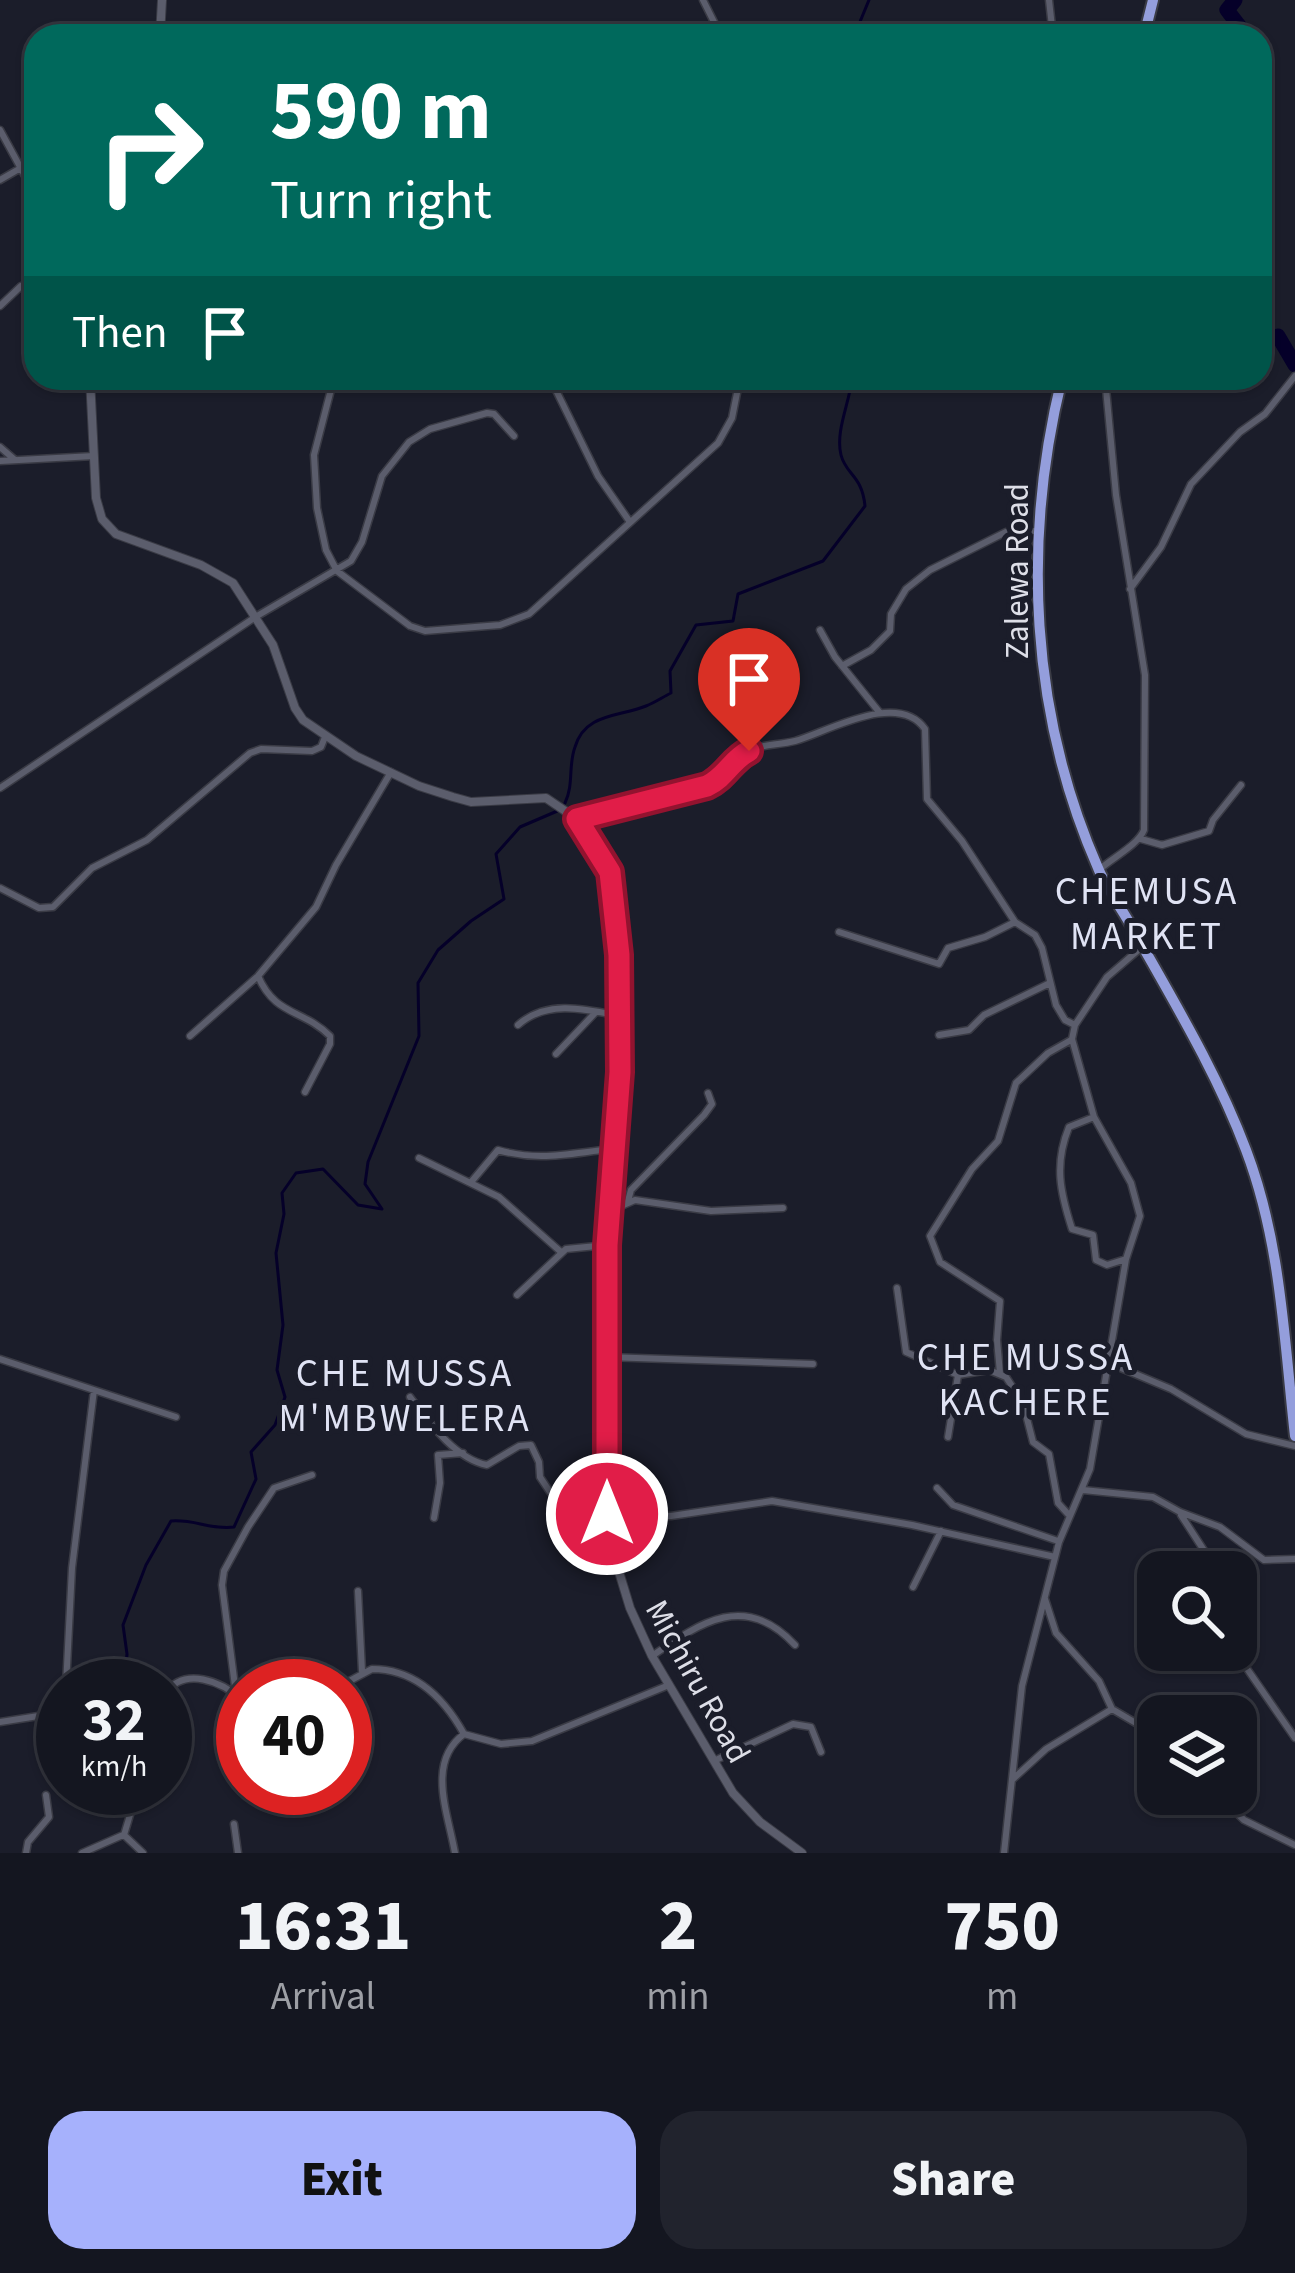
<!DOCTYPE html>
<html lang="en">
<head>
<meta charset="utf-8">
<style>
  :root { --surface:#141620; --page:#21232d; --text:#f1f3f6; --muted:#9d9fa5; --line:#33353e; --accent:#a6b1fc }
  body { margin:0; font-family:"Source Sans 3",sans-serif; background:var(--page); color:var(--text); height:100vh; display:flex; flex-direction:column; font-size:45px; white-space:nowrap }
  * { box-sizing:border-box; margin:0 }
  p { font-size:39px; color:var(--muted) }
  .icon { flex:none; width:66px; height:66px; fill:none; stroke:currentColor; stroke-width:2; stroke-linecap:round; stroke-linejoin:round }
  .map { position:relative; height:1853px; overflow:hidden }
  .side { display:flex; flex-direction:column; background:var(--surface); flex:1 }
  .side>* { flex:none }
  .banner { position:absolute; left:24px; top:24px; width:1248px; height:366px; border-radius:36px; box-shadow:0 3px 9px #0004,0 0 0 3px var(--line); background:#00695c; color:#fff; overflow:hidden }
  .tools { position:absolute; left:1137px; top:1551px; display:grid; gap:24px }
  .tools a { display:grid; place-items:center; width:120px; height:120px; border-radius:24px; background:var(--surface); box-shadow:0 3px 9px #0004,0 0 0 3px var(--line); font-size:60px }
  .speed { position:absolute; left:36px; top:1659px; display:flex; gap:24px; font-size:60px; font-weight:700; text-align:center }
  .speed>* { display:grid; place-content:center; width:156px; height:156px; border-radius:50%; background:var(--surface); box-shadow:0 3px 9px #0004,0 0 0 3px var(--line); line-height:1 }
  .speed small { font-size:30px; font-weight:400 }
  .speed .limit { border:18px solid #d22; background:#fff; color:#111 }
  .pin { position:absolute; display:grid; place-items:center; width:102px; height:102px; color:#fff; margin:-123px -51px; border-radius:50% 50% 50% 0; rotate:-45deg; box-shadow:0 0 12px #0007 }
  .pin .icon { rotate:45deg }
  .me { position:absolute; width:132px; margin:-66px; rotate:0deg; stroke-linejoin:round; filter:drop-shadow(0 0 9px #0008) }
  .turn { display:flex; align-items:center; gap:42px; height:252px; padding:0 48px; font-size:54px }
  .turn .icon { width:156px; height:156px; stroke-width:2.5 }
  .turn b { display:block; font-size:84px; line-height:102px }
  .then { display:flex; align-items:center; height:114px; padding:0 48px; background:#0003; gap:24px; font-size:45px }
  .eta { display:flex; justify-content:space-evenly; align-items:center; height:204px; text-align:center }
  .eta b { font-size:72px; font-weight:800; line-height:84px }
  .action { display:flex; gap:24px; margin-top:auto; padding:24px 48px }
  .action a { flex:1; height:138px; border-radius:36px; background:var(--accent); color:#111; font-size:48px; font-weight:800; line-height:138px; text-align:center }
  .action a+a { background:var(--page); color:var(--text) }
  .map>svg:first-child { display:block }
  .lines { fill:none; stroke-linecap:round; stroke-linejoin:round }
  .stream { stroke:#050029; stroke-width:3 }
  .river { stroke:#050029; stroke-width:15 }
  .minor-casing { stroke:#3a3b45; stroke-width:9 }
  .tertiary-casing { stroke:#3a3b45; stroke-width:10 }
  .trunk-casing { stroke:#3a3b45; stroke-width:14 }
  .minor { stroke:#5b5d6c; stroke-width:6 }
  .tertiary { stroke:#5b5d6c; stroke-width:8 }
  .trunk { stroke:#949edc; stroke-width:10 }
  .route-casing { stroke:#92132f; stroke-width:30 }
  .route { stroke:#e11d48; stroke-width:21 }
  .labels { text-anchor:middle; stroke-width:10; stroke-linejoin:round; paint-order:stroke }
  .street-label { font-size:33px; fill:#dddee7; stroke:#1b1d2a }
  .quarter-label { font-size:39px; letter-spacing:3px; fill:#e0e3f4; stroke:#1b1d2a }
</style>
</head>
<body>
<div class="map">
<svg width="1295" height="1853" viewBox="0 0 1295 1853">
  <rect width="100%" height="100%" fill="#1b1d2a"/>
  <g class="lines">
    <path class="stream" d="M860,36L857,29L869,0
      M565,803C574,784 568,766 575,747C585,713 619,717 646,706C654,703 663,697 671,693L670,671L696,625L733,621L738,594L823,561L865,506C862,475 846,475 841,455C835,431 850,402 852,378
      M124,1686L127,1654L123,1625L146,1565L171,1521C195,1519 210,1530 234,1527L256,1479L251,1452L275,1425L285,1397L277,1370L283,1325L276,1253L284,1214L282,1193L296,1173L323,1169L358,1205L382,1209L365,1184L368,1162L419,1036L418,983L438,950L471,921L504,899L496,854L520,827L562,809"/>
    <path class="river" d="M1235,0L1227,10L1247,36
      M1260,333L1264,343L1278,336L1295,365"/>
    <defs>
      <path id="minor" d="M703,0L721,36
        M1049,0L1053,36
        M1024,36H1030
        M0,130L36,196
        M0,180L19,169
        M0,306L21,286L36,282
        M334,378L314,455L317,508L326,550L337,571L410,626L425,631L500,625L529,614L718,443L732,418L740,378
        M550,378L598,476L630,522
        M0,447L15,460
        M0,461L94,456
        M1130,589L1161,547L1191,484L1240,432L1265,414L1295,376
        M820,630L835,657L880,713
        M842,666L871,650L890,631L891,614L906,589L930,570L1006,532L1036,531
        M0,788L257,616L351,561L362,542L382,476L409,442L430,429L487,413L494,414L514,436
        M577,819L707,786C726,777 731,758 749,750C763,744 780,745 795,741C827,732 898,690 925,729L927,799L962,841L1015,922L1035,935L1042,948L1056,1005L1065,1020L1075,1025
        M1141,839L1162,845L1209,831L1213,820L1241,785
        M1099,870C1112,858 1138,845 1144,830L1145,675L1116,495L1105,378
        M0,888L39,908L53,907L92,868L147,840L250,753L261,749L312,751L321,747L325,737
        M839,932L939,964L948,948L985,937L1015,922
        M258,976C275,1016 303,1009 330,1036V1044L305,1092
        M518,1025C547,999 586,1009 620,1016
        M939,1035L969,1030L984,1015L1050,983
        M190,1036L258,976L316,907L336,865L391,772
        M556,1054L595,1013
        M1094,1117L1069,1127C1054,1164 1060,1192 1072,1229L1093,1235L1096,1260L1107,1265L1126,1259
        M419,1158L499,1197L561,1252
        M472,1181L498,1150C540,1162 570,1153 612,1149
        M628,1201L631,1190L704,1115L712,1104L708,1093
        M610,1211L635,1200L711,1211L783,1208
        M897,1288L906,1352L958,1375L989,1370L1006,1377L1023,1403L1033,1442L1049,1454L1058,1503L1068,1514
        M517,1295L566,1249L607,1245
        M606,1357L813,1364
        M0,1359L176,1417
        M1109,1363L1171,1389L1246,1434L1295,1446
        M1000,1373L997,1340L1000,1301L940,1262L930,1236L972,1169L998,1141L1016,1083L1048,1053L1071,1040
        M410,1397C429,1422 455,1459 487,1465L519,1446L531,1445L539,1462L540,1477L550,1492L612,1516H671L772,1501L912,1525L1055,1557
        M948,1437L958,1375
        M937,1488L953,1505L1058,1541
        M1083,1490L1153,1497L1180,1512L1220,1527L1264,1560L1295,1559
        M1181,1515L1218,1572
        M434,1518L440,1483L438,1455L463,1453
        M913,1587L941,1531
        M358,1591L362,1671
        M1045,1599L1056,1633L1099,1681L1112,1709L1158,1736
        M1234,1650L1295,1738
        M652,1656C702,1621 746,1592 795,1645
        M66,1686L72,1568L94,1390
        M340,1686L372,1669C415,1669 444,1698 464,1734
        M165,1694C184,1666 222,1681 243,1701
        M236,1694L222,1585L224,1571L248,1527L274,1488L312,1475
        M0,1722L51,1714L63,1707
        M716,1760L793,1724L811,1727L821,1752
        M1013,1779L1046,1749L1112,1709
        M1217,1794L1244,1820L1295,1845
        M234,1824L238,1853
        M124,1835L138,1788
        M124,1835L143,1853
        M26,1853L28,1842L49,1817L46,1795
        M82,1853L123,1835
        M455,1853C448,1813 426,1762 464,1734L501,1744L532,1741L669,1685
        M1004,1853L1022,1686L1059,1542L1090,1469L1126,1259L1140,1216L1131,1183L1094,1117L1072,1039L1075,1025L1107,977L1143,946"/>
      <path id="tertiary" d="M160,36L162,0
        M90,378L96,498L102,519L116,534L201,565L233,583L273,645L295,708L303,720L356,756L419,786L453,797L471,802L546,798L577,819L603,856L615,904L620,1027L607,1245L606,1483L612,1549L630,1608L652,1656L733,1793L760,1822L802,1853"/>
      <path id="trunk" d="M1144,36L1153,0
        M1062,378C1022,541 1030,713 1098,868C1107,890 1123,910 1134,931C1174,1002 1217,1073 1246,1150C1281,1242 1284,1339 1295,1436"/>
    </defs>
    <use href="#minor" class="minor-casing"/>
    <use href="#tertiary" class="tertiary-casing"/>
    <use href="#trunk" class="trunk-casing"/>
    <use href="#minor" class="minor"/>
    <use href="#tertiary" class="tertiary"/>
    <use href="#trunk" class="trunk"/>
  </g>
  <g class="lines">
    <defs>
      <path id="route" d="M607,1514V1245L620,1072L619,955L610,872L577,819L707,786C726,777 731,760 749,751"/>
    </defs>
    <use href="#route" class="route-casing"/>
    <use href="#route" class="route"/>
  </g>
  <g class="labels">
    <g class="street-label">
      <text transform="translate(1016 571) rotate(-90)" y="12">Zalewa Road</text>
      <text transform="translate(699 1681) rotate(61)" y="12">Michiru Road</text>
    </g>
    <g class="quarter-label">
      <text x="1147" y="904">CHEMUSA<tspan x="1147" dy="45">MARKET</tspan></text>
      <text x="1026" y="1370">CHE MUSSA<tspan x="1026" dy="45">KACHERE</tspan></text>
      <text x="405" y="1386">CHE MUSSA<tspan x="405" dy="45">M'MBWELERA</tspan></text>
    </g>
  </g>
</svg>
<div class="tools">
<a><svg class="icon" aria-label="search" viewBox="0 0 24 24"><circle cx="10" cy="10" r="6"/><path d="M15 15l6 6"/></svg></a>
<a><svg class="icon" aria-label="layers" viewBox="0 0 24 24"><path d="M12 4l9 5-9 5-9-5zM3 14l9 5 9-5"/></svg></a>
</div>
<div class="speed"><div>32<small>km/h</small></div><div class="limit">40</div></div>
<div class="pin" style="left:749px;top:751px;background:#d93025"><svg class="icon" aria-label="arrive" viewBox="0 0 24 24"><path d="M6 21V4h12l-3 4 3 4H6"/></svg></div>
<svg class="me" style="left:607px;top:1514px" viewBox="-20 -20 40 40"><circle r="17" fill="#e11d48" stroke="#fff" stroke-width="3"/><path d="M0-11L8 9 0 5-8 9z" fill="#fff"/></svg>
<div class="banner">
<div class="turn"><svg class="icon" aria-label="right" viewBox="0 0 24 24"><path d="M7 20v-9h11M14 6l5 5-5 5"/></svg><div><b>590 m</b>Turn right</div></div>
<div class="then">Then<svg class="icon" aria-label="arrive" viewBox="0 0 24 24"><path d="M6 21V4h12l-3 4 3 4H6"/></svg></div>
</div>
</div>
<section class="side">
<div class="eta">
<div><b>16:31</b><p>Arrival</p></div>
<div><b>2</b><p>min</p></div>
<div><b>750</b><p>m</p></div>
</div>
<div class="action"><a>Exit</a><a>Share</a></div>
</section>
</body>
</html>
